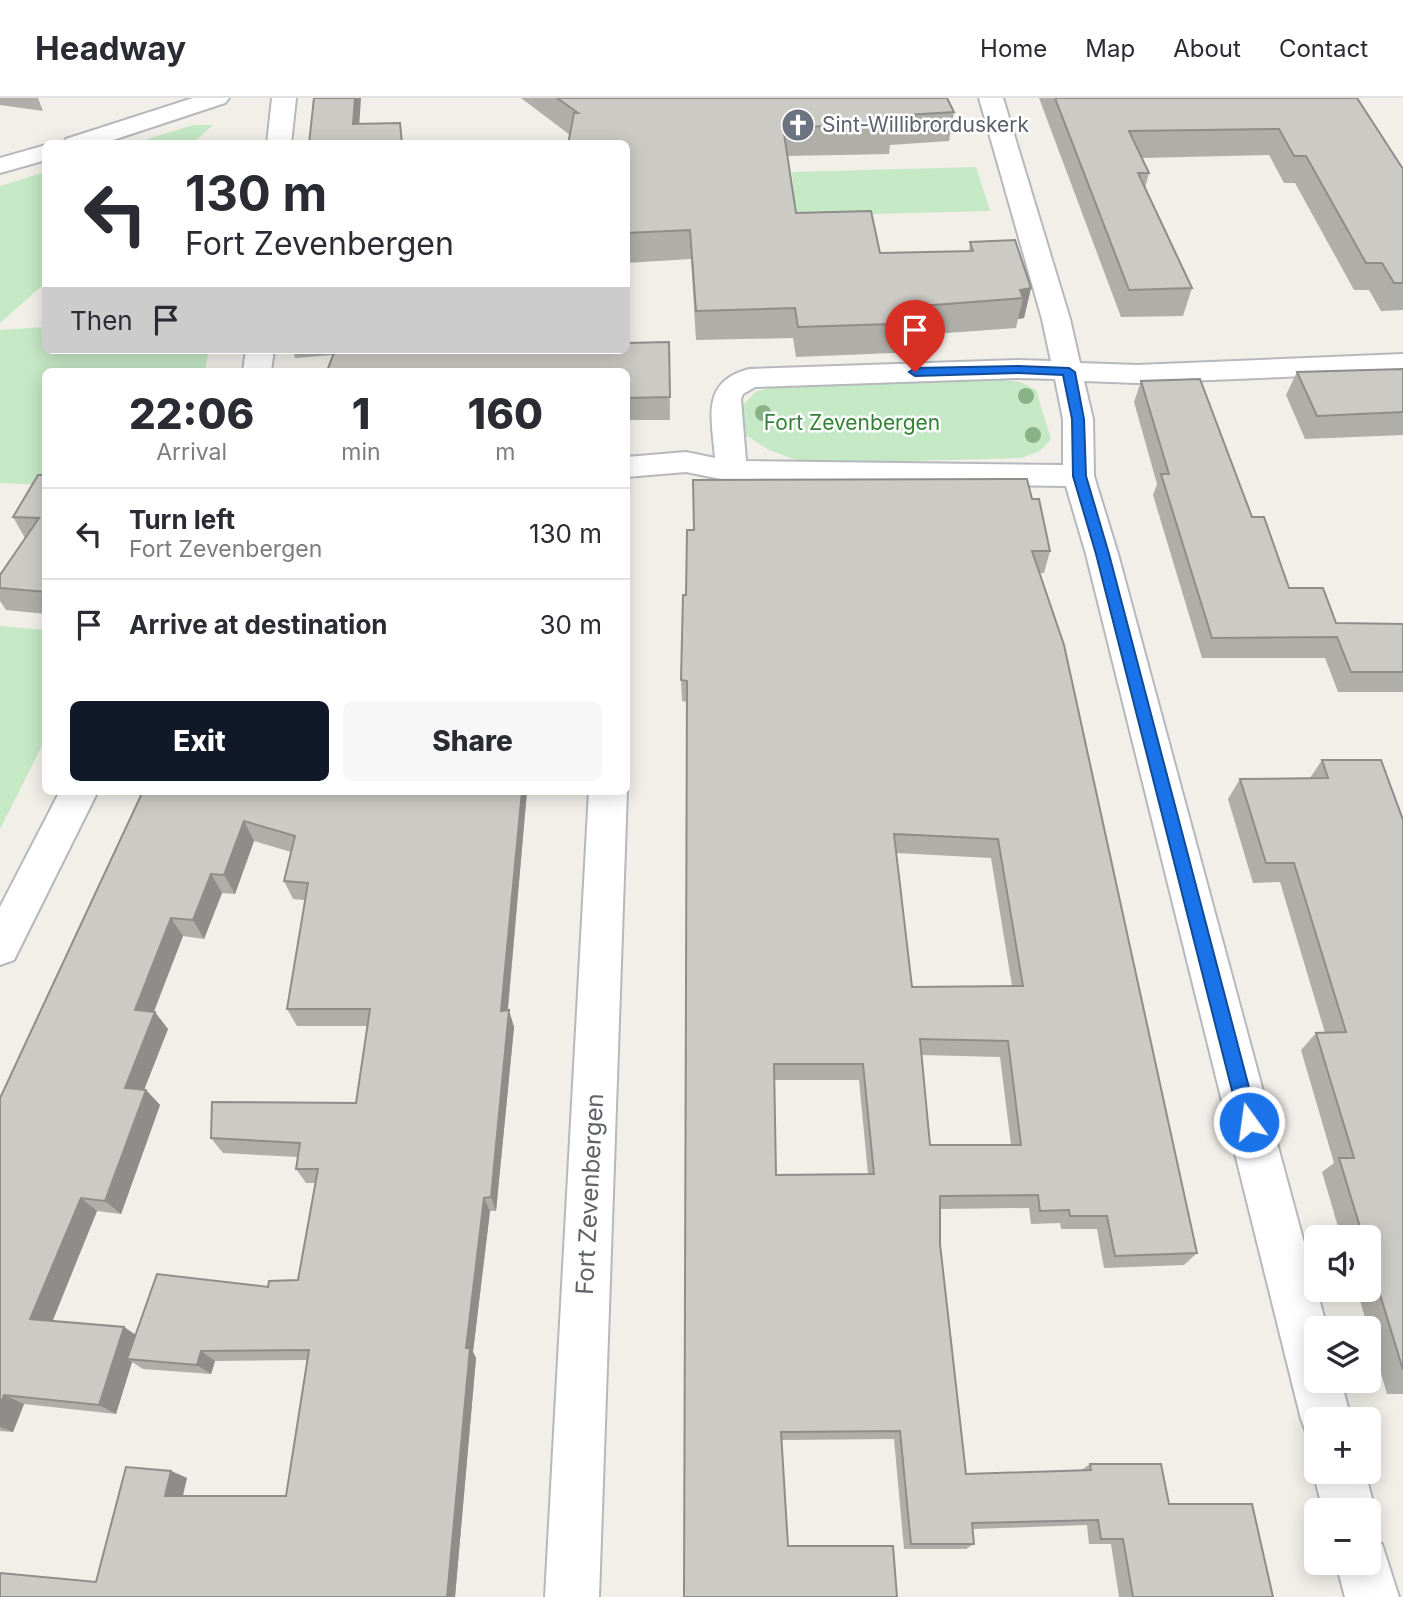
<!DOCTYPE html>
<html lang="en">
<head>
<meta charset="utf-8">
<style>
  :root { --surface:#fff; --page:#f7f7f7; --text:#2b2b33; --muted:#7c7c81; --line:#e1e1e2; --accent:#111827 }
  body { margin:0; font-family:Inter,sans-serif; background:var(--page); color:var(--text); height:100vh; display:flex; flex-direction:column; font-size:26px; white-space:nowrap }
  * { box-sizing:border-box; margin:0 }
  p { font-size:23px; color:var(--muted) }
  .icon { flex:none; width:38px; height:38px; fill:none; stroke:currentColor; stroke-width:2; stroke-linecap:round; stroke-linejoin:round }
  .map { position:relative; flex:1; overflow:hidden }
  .drawer { position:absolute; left:42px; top:270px; width:588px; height:427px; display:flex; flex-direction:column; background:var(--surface); border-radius:10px; box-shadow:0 4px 18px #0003 }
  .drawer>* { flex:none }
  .banner { position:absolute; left:42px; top:42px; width:588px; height:214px; border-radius:10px; box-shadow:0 4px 18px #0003; background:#fff; color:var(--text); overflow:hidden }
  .buttons { position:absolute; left:1304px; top:1127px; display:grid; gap:14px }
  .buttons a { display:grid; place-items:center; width:77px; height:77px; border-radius:10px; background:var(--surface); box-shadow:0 4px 18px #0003; font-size:35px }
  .pin { position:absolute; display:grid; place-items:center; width:60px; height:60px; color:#fff; margin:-72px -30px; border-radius:50% 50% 50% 0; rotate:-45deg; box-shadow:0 0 7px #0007 }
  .pin .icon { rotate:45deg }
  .me { position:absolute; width:77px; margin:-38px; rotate:346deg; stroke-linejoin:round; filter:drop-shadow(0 0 5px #0008) }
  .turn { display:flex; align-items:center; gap:24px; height:147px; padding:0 28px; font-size:32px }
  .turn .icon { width:91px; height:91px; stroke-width:2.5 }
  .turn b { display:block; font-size:49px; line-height:60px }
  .then { display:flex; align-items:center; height:66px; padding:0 28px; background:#0003; gap:14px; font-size:26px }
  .eta { display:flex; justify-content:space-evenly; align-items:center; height:119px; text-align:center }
  .eta b { font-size:42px; font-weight:800; line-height:49px }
  .button { display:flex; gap:14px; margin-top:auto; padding:14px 28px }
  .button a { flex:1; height:80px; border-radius:10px; background:var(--accent); color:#fff; font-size:28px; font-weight:800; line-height:80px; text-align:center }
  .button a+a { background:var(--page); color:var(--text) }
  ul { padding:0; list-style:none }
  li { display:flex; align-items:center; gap:21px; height:91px; padding:0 28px; border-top:2px solid var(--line) }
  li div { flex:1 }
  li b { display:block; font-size:26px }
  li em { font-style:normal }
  header { display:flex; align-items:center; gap:42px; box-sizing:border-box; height:98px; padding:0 35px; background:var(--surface); border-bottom:2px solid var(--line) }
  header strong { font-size:33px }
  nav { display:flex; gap:38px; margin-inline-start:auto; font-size:24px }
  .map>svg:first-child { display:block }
  .green { fill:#c5e8c5 }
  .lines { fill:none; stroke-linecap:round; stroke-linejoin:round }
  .street-casing { stroke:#b5b8bc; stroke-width:4 }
  .street { fill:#fff; fill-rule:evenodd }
  .tree { fill:#89b387 }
  .wall { fill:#afaea9; fill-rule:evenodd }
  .shaded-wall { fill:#8f8d8a }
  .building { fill:#cccac5; stroke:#8f8d8a; stroke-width:2; fill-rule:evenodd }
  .route { fill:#1a73e8; stroke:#114b97; stroke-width:2 }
  .labels { text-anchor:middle; stroke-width:5; stroke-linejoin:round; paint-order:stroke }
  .far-worship-label { font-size:21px; fill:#5b616d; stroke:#fff; text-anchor:start }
  .far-park-label { font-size:21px; fill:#348238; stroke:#fff }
  .street-label { font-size:24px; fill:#5f6368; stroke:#fff }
</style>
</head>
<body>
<header>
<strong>Headway</strong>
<nav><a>Home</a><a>Map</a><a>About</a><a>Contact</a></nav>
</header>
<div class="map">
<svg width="1403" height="1499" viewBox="0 0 1403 1499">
  <rect width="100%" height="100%" fill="#f1efe8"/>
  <path class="green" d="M193,27H213L193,45H135Z
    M976,69L990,113L796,118L792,74Z
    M45,74V185L0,225V88Z
    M45,229L46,252H209L205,273H46L45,387L0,385V232Z
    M1004,282L1020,284L1036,292L1051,341L1040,353L1021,360L807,366L769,352L749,339L739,337L740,311L755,294L777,288Z
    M0,528L46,532L45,642L0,731Z"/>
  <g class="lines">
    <defs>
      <path id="street" d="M193,0H229L225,5L101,46H63L66,41Z
        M272,0H296L291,46H267Z
        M979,0H1003L1070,221L1080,265L1137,267L1403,256V274L1137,285L1084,283L1093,321L1094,378L1118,456L1327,1230H1316V1283H1341L1351,1321H1316V1342L1308,1339L1301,1321L1086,456L1066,388L731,383L686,374L626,379V359L686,354L715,360C712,320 700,284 749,271L1018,262L1051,263L1042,221ZM1018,280L1055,281L1063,321V367L746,363L741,301L743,296L755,289Z
        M46,47V62L0,75V60Z
        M246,252H274L271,273H243Z
        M60,693H98L14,862L0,867V809Z
        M589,693H627L599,1499H545Z
        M1316,1368V1374H1365L1375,1412L1368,1428V1412H1323L1313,1374Z
        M1368,1441L1382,1446L1399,1499H1345L1336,1465H1368Z"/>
    </defs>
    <use href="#street" class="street-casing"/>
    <use href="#street" class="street"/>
  </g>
  <g class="tree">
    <circle cx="1026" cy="298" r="8"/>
    <circle cx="763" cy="315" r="8"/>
    <circle cx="1033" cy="337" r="8"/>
  </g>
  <path class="wall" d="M0,0H38L43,13L0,7Z
    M521,0H947L954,14L949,43L890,47L889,56L787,58L796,115L880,155L969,153L970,144L1031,190L1024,220L1018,221L1016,230L920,237L918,254L796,259L793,240L696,242L691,161L626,165V46L570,37Z
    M1039,0H1357L1403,71V212L1381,213L1369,192H1354L1295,85H1284L1269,57L1142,60L1149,75L1145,90L1192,190L1183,218L1121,219Z
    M669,244L670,322H626V273L333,257L295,260L293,252H626Z
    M1403,271V337L1305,341L1286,297L1297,274Z
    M1141,283L1252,419L1289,490L1336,525L1403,526V594H1338L1325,560H1202L1153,397L1157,386L1134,304Z
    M46,377V516L6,512L0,503V477L25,440L13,419Z
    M1032,401L1050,453L1044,475H1039L1197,1155L1184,1167L1104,1170L1097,1131H1061L1060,1125L1031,1126L1029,1110L940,1111V1146L966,1376L1080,1373L1090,1366L1169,1406L1273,1499H1119L1111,1446H1089L1087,1427L972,1431L974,1446L966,1451H904L894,1341L781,1342L788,1448L684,1499L687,604L682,603L681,582L686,497ZM896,755L991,760L1012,888L912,889ZM921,957L1000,959L1011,1047H930ZM774,982H859L868,1076L776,1077Z
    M1322,662L1403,722V1296H1387L1357,1192H1368V1139H1341L1322,1074L1334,1065L1301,952L1316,935H1325L1280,784L1253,785L1228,701L1240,681L1310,680Z
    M143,693H527L508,912L514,929L496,1113H490L473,1254L476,1260L455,1499H0L96,1484L171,1373L187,1380L183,1398H286L307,1262L215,1263L211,1276L143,1271L132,1264L116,1316L24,1306L13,1334L0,1333V1000ZM254,743L291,754L284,783L293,801L305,802L287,911L297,928H367L356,1005L211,1040L223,1055L298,1059L296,1071L306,1085H315L298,1182L268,1189L136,1237L124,1229L52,1223L97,1113L121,1116L160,1007L146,992L144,991L168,931L154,914L183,838L204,841L222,795L235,796Z"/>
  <path class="shaded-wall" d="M355,0H361L358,46L353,26Z
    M1031,190L1024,220L1018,221L1023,200L1020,192Z
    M522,693H527L506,930L501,913Z
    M244,723L254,743L235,796L224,777Z
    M211,776L222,795L204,841L193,822Z
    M171,820L183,838L148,928L135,912Z
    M509,912L514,929L496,1113L491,1099Z
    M155,914L168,931L139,1005L125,990Z
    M146,992L160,1007L121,1116L105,1103Z
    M81,1100L97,1113L49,1232L30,1221Z
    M484,1100L490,1113L473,1254L476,1260L455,1499H447L466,1250Z
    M124,1229L140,1240L127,1261L132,1264L116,1316L99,1307Z
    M201,1253L215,1263L211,1276L197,1267Z
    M4,1297L24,1306L13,1334L0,1329V1307Z
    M171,1373L187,1380L181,1404L165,1398Z"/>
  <path class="building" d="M314,0H355L353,26L400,25L402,46H309Z
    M557,0H947L954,14L890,18L892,27L783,29L796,115L871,113L880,155L973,153L970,144L1015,142L1031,190L1020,192L1023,200L921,208L922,225L798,229L795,210L696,213L690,132L626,135V46H568L574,15H578Z
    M1055,0H1357L1403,71V185H1394L1382,165H1366L1306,58H1294L1279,31L1129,33L1149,75H1138L1192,190L1129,192Z
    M669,244L670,299L626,300V273H327L335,252H626V245Z
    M1403,271V314L1317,318L1297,274Z
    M1200,281L1252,419H1264L1289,490H1323L1336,525L1403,526V574H1351L1337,539L1212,540L1161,376H1169L1141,283Z
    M38,377H46V494L0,490V477L39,420L13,419Z
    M1027,381L1032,401H1039L1050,453H1032L1064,547L1197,1155L1115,1158L1107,1118H1070L1069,1112L1040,1113L1038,1097L940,1098V1146L966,1376L1091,1372L1090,1366H1161L1169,1406H1252L1273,1499H1133L1123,1441H1101L1098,1422L972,1425L974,1446H911L900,1333L781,1334L788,1448H893L897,1499H684L687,583L681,582L683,497H686L687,432H694L693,382ZM894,736L998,741L1023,888L912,889ZM920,941L1008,943L1021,1047H930ZM774,966H863L874,1076L776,1077Z
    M1322,662H1381L1403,722V1272L1368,1157V1139H1363L1339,1060H1354L1316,935L1346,934L1294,765H1266L1240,681L1328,680Z
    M143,693H522L501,913L509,912L491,1099L484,1100L466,1250H470L447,1499H0V1475L96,1484L126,1369L171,1373L165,1398H286L309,1252L201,1253L197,1267L127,1261L157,1176L268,1189L269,1183L298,1182L318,1071H296L300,1045L211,1040L212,1004L356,1005L370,911H287L308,785L284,783L295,738L244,723L224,777L211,776L193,822L171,820L135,912L155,914L125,990L146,992L105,1103L81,1100L30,1221L124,1229L99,1307L4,1297L0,1307V1000Z"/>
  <path class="route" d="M1018,268L1069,270L1075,274L1084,321L1086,378L1109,456L1258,1024L1255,1030L1249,1032L1243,1030L1240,1024L1096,456L1073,378L1072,321L1063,277L1018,275L915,278L909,274L915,270Z"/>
  <defs>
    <symbol id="church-disc" viewBox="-11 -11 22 22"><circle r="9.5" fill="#6b7280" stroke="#fff"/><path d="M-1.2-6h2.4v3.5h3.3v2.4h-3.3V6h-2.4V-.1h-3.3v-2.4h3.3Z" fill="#fff"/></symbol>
  </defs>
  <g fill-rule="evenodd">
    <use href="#church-disc" x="779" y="8" width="38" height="38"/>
  </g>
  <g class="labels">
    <g class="far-worship-label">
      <text x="822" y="34">Sint-Willibrorduskerk</text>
    </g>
    <g class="far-park-label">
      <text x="852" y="332">Fort Zevenbergen</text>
    </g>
    <g class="street-label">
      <text transform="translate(590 1096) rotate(-87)" y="8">Fort Zevenbergen</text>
    </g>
  </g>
</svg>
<div class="buttons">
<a><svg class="icon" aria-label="sound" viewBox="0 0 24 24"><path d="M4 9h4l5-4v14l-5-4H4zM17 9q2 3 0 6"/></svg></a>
<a><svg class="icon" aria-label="layers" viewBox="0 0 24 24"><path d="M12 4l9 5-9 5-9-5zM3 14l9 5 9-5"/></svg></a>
<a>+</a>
<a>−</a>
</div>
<div class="pin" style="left:915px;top:274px;background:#d93025"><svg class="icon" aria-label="arrive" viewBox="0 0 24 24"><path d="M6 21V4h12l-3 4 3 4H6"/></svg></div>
<svg class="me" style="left:1249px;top:1024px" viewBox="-20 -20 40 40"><circle r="17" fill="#1a73e8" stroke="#fff" stroke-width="3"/><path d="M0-11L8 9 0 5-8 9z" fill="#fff"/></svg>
<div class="banner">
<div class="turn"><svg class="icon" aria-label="left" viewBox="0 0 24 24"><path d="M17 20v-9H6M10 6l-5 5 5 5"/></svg><div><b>130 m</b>Fort Zevenbergen</div></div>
<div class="then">Then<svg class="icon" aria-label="arrive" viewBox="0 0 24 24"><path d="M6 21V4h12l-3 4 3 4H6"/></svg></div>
</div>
<section class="drawer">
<div class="eta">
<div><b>22:06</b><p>Arrival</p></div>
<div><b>1</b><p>min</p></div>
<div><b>160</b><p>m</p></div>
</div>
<ul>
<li><svg class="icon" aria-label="left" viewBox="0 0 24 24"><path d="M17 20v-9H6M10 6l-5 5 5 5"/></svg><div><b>Turn left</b><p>Fort Zevenbergen</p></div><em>130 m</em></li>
<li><svg class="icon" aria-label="arrive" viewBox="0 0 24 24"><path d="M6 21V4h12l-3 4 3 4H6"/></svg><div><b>Arrive at destination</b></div><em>30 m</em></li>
</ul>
<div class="button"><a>Exit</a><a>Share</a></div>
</section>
</div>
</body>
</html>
